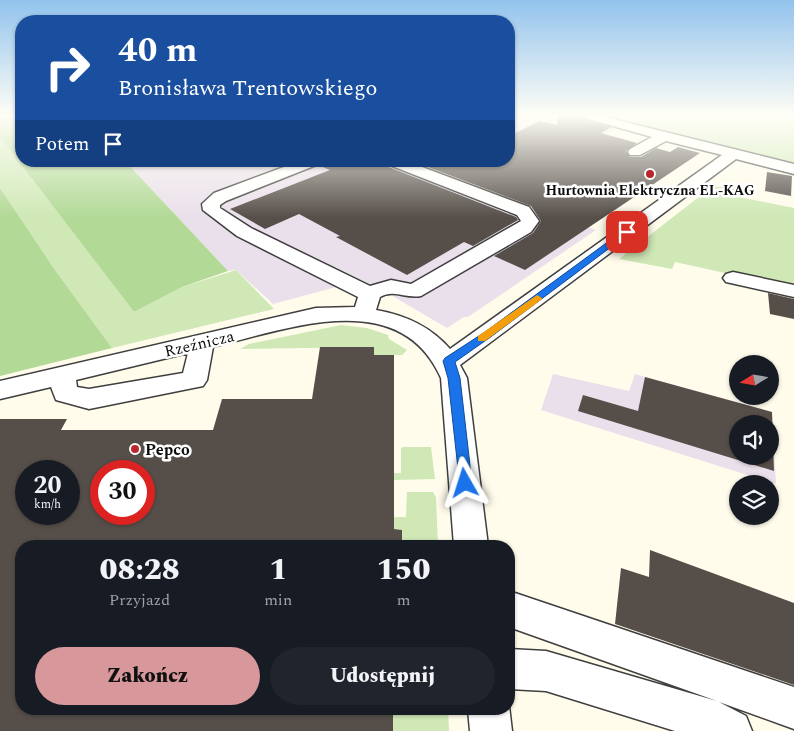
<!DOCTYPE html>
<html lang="pl">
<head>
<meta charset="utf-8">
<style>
  :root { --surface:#171b24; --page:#20242c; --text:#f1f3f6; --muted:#9ea1a6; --accent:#d8979a }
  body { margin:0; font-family:Spectral,serif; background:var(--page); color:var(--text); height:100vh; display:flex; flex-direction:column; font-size:19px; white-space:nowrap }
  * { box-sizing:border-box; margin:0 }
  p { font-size:16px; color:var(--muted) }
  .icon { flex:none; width:28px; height:28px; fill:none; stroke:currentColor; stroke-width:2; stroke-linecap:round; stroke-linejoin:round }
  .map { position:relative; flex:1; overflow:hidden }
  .details { position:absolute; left:15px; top:540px; width:500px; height:175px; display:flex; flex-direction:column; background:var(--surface); border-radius:20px; box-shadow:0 1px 4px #0004 }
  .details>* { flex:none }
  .hud { position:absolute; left:15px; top:15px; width:500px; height:152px; border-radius:20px; box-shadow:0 1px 4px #0004; background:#1a4fa0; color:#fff; overflow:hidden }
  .needle { width:32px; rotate:259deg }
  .controls { position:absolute; left:729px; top:355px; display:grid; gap:10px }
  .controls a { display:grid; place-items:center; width:50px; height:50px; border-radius:50%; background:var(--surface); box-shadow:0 1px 4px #0004; font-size:25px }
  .speed { position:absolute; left:15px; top:460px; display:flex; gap:10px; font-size:25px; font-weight:700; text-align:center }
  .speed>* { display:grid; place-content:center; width:65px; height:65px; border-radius:50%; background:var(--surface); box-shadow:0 1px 4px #0004; line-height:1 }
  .speed small { font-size:12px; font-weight:400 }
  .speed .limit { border:8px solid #d22; background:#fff; color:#111 }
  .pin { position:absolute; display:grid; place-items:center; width:42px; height:42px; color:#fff; margin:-21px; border-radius:10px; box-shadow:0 2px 8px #0006 }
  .me { position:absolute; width:55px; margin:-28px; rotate:354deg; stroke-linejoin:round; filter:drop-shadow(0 0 4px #0008) }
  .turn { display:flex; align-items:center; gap:18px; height:105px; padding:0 20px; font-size:22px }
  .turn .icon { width:65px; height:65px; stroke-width:2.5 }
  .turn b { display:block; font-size:35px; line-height:42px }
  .then { display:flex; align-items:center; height:48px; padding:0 20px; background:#0003; gap:10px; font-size:19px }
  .eta { display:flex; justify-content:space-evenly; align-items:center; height:85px; text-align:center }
  .eta b { font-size:30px; font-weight:800; line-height:35px }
  .primary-button { display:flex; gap:10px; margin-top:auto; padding:10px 20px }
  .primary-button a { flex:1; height:58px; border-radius:30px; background:var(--accent); color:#111; font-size:20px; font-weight:800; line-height:58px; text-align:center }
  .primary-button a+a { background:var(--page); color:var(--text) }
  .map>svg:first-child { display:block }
  .industrial { fill:#eae0eb; fill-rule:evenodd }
  .green { fill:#cfe8b6 }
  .forest { fill:#b2d996 }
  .building { fill:#554e49; fill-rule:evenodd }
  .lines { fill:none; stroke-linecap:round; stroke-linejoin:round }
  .minor-casing { stroke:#3f3f3f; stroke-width:3 }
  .minor { fill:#fff; fill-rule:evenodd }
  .route { fill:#1a73e8; stroke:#114b97 }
  .slow { fill:#f59e0b }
  .poi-dot { fill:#ba2629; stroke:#fff; stroke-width:2 }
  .labels { text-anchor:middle; stroke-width:5; stroke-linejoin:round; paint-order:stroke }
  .far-poi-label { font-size:14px; font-weight:bold; fill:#0c0c0c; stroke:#fff }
  .street-label { font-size:16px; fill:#0c0c0c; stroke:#fff }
  .poi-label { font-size:16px; font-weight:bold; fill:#0c0c0c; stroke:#fff; text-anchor:start }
</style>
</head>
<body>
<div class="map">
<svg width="794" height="731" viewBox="0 0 794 731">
  <rect width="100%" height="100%" fill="#fffcec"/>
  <path class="industrial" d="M516,115H564L615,129L545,167L509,156V119Z
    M125,161H403L501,196L503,195L596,230L468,317H464L447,328L389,294L354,278L340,286L273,304L236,270L228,271Z
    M553,374L629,391L635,374L772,412L776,484L541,410ZM738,424H770V456H738Z"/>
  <path class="green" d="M648,115H794V167L631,124Z
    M0,137L134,312L182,287L236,270L274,309L112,348L55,270L0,188Z
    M713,186L735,189L734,196L794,208V288L675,262L672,269L619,259Z
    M341,325L367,328L388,335L389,339L407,350L402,355H374V347L240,349L249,344Z
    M403,447H431L435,479L394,480V473H401V448Z
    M407,492H433L436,497L438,546H402V530L394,529V517H406Z
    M393,709H448L449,731H393Z"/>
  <path class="forest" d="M0,115H21V161H125L228,271L182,287L134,312L0,137Z
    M0,188L55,270L112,348L0,376Z"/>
  <path class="building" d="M558,116H572L611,127L601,133L637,143L626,151L630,157H641L656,148L670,152L678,147L700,153L525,270L494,256L533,233L541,221L531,206L412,161H509V136L540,121L557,125Z
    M323,161H383L386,166L516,217L518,220L473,246L464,242L407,275L336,237L340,236L299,214L265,229L230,209L330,170L320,166Z
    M767,172L792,176L791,196L765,191Z
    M768,293L794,299V319L770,314Z
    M320,347H374V355H394V529L402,530V546H21V709H393V731H0V419H67L61,430H213L222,399H312ZM26,471H69V514H26ZM101,471H144V514H101Z
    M645,377L772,412L774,471L578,411L583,395L638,411ZM738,424H770V456H738Z
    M650,550L794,603V685L615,624L621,568L649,577Z"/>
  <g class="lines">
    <defs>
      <path id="minor" d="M574,115H597L794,164V174L736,159L460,365L467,378L488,546H454L441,378C400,285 287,329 213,347L207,380L203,386L89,409L56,400L51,387L0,399V381L316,308L355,307L358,297L237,236L203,210L202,204L214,193L300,161H321L319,164L226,201L220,205V208L251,228L370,286L391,280L411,284L521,221L517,215L387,164L385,161H406L529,207L539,221L531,232L421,296C406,299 394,289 380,297L376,310C405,315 430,326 450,349L722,155L666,141L640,155H630L628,152L630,149L652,137ZM188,353L183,373L89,389L77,387L76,380Z
        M733,272L794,285V297L726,282L723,278L726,274Z
        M509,591L794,687V729L719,702L746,716L752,731H675L546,691L509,689V649L546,651L717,701L509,627Z
        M509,706L512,731H470L468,709H509Z"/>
    </defs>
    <use href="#minor" class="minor-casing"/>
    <use href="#minor" class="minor"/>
  </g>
  <linearGradient id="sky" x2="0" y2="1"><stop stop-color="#92c3ed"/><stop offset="0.53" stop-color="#fffef6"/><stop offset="1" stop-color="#fffef6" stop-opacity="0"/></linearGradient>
  <rect width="794" height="218" fill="url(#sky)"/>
  <path class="route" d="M624,230L631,232L492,336L455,362L460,378L472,483L470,487H460L448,378L443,361L445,358L485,332Z"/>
  <path class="slow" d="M537,295L542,298L541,300L485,341H478V336Z"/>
  <g class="poi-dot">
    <circle cx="650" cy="174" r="5"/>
    <circle cx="135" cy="449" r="5"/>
  </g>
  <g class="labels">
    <g class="far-poi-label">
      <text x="650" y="195">Hurtownia Elektryczna EL-KAG</text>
    </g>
    <g class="street-label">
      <text transform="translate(199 343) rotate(-13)" y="6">Rzeźnicza</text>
    </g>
    <g class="poi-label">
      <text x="145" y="455">Pepco</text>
    </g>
  </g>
</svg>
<div class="controls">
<a><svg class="needle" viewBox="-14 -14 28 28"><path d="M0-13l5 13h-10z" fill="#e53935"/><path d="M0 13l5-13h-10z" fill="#9ea1a6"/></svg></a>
<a><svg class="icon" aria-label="sound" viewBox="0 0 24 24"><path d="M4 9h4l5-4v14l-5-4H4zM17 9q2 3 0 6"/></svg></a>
<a><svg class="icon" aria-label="layers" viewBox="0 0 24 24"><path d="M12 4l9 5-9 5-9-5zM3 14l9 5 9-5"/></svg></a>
</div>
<div class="speed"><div>20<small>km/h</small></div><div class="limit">30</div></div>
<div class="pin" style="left:627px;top:232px;background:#d93025"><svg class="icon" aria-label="arrive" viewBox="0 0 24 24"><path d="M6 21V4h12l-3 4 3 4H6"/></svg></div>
<svg class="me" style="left:465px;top:483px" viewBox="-20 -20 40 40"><path d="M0-17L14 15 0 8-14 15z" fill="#1a73e8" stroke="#fff" stroke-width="4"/></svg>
<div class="hud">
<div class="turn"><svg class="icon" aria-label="right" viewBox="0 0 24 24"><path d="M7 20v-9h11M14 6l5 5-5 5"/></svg><div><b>40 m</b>Bronisława Trentowskiego</div></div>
<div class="then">Potem<svg class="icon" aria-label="arrive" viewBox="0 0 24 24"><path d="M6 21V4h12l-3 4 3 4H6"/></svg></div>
</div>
<section class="details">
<div class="eta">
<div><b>08:28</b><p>Przyjazd</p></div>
<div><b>1</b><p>min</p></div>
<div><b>150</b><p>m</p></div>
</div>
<div class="primary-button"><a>Zakończ</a><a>Udostępnij</a></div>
</section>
</div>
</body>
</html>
